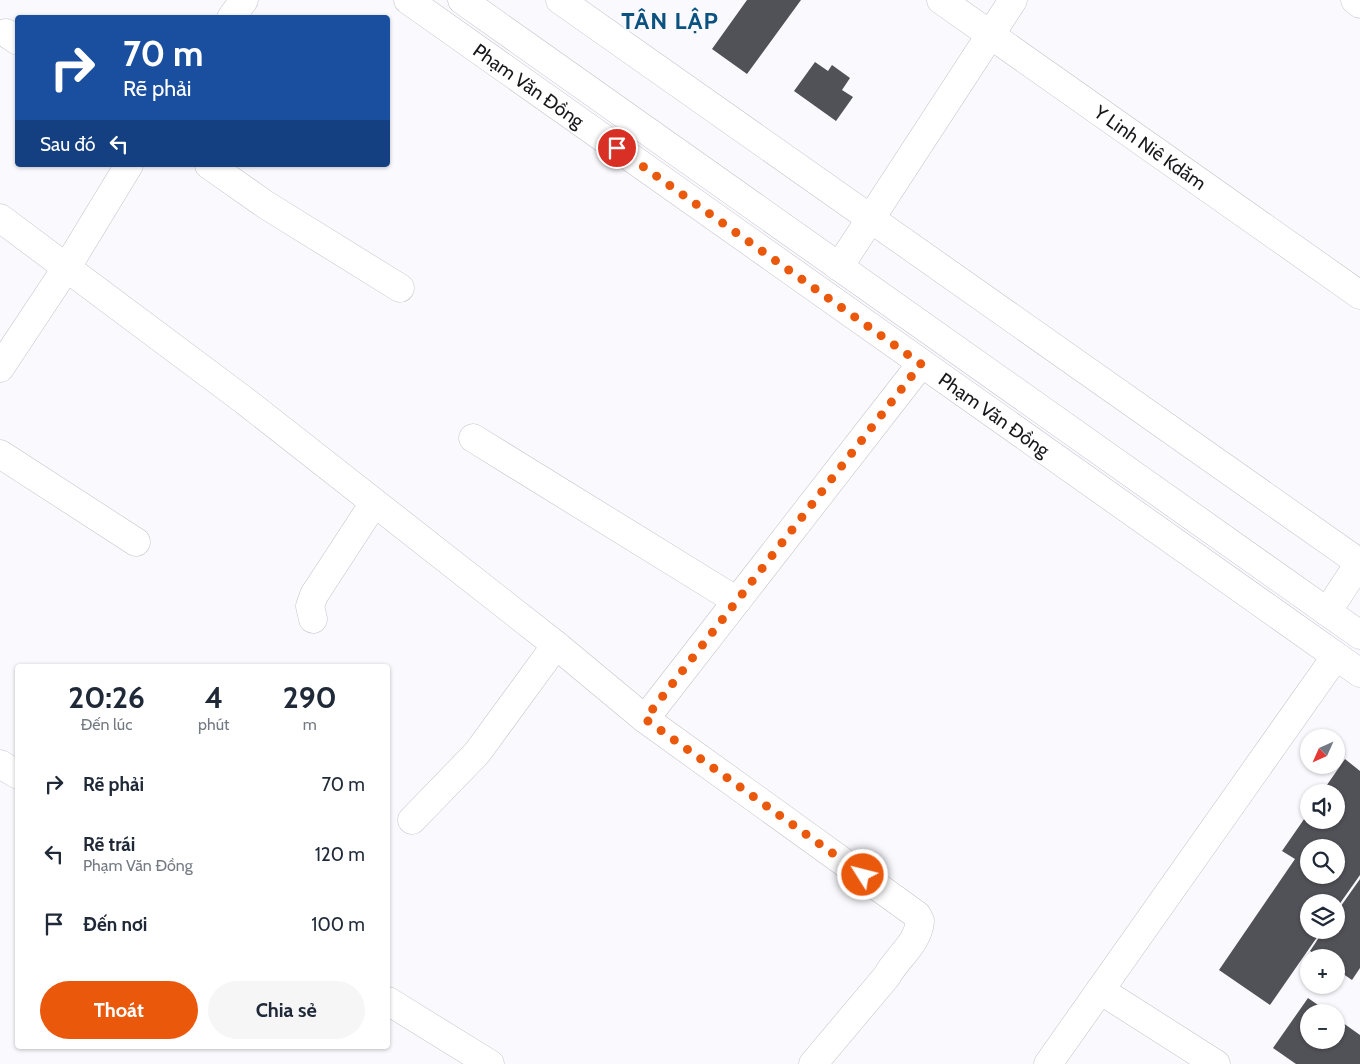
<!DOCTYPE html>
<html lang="vi">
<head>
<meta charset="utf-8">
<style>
  :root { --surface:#fff; --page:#f6f6f7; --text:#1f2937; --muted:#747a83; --accent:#ea580c }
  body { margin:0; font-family:Cabin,sans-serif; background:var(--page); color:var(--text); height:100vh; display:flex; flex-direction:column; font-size:19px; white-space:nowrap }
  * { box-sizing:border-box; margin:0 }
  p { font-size:16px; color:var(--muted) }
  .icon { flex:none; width:28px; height:28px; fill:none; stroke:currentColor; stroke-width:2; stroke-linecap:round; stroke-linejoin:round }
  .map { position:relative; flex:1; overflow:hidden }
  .sheet { position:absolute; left:15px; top:664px; width:375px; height:385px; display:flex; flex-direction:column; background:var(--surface); border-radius:5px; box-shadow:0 1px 4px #0004 }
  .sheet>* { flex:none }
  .guide { position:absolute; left:15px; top:15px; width:375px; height:152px; border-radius:5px; box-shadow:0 1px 4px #0004; background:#1a4fa0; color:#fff; overflow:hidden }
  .needle { width:32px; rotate:225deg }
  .tools { position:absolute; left:1300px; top:729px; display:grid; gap:10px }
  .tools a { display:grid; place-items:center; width:45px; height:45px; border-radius:50%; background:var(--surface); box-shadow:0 1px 4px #0004; font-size:25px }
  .pin { position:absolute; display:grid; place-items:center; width:42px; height:42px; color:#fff; margin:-21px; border:2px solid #fff; border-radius:50%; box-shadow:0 1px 5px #0007 }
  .me { position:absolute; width:55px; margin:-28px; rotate:306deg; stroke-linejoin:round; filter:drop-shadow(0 0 4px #0008) }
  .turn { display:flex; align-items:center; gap:18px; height:105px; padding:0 25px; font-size:22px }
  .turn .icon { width:65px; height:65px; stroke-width:2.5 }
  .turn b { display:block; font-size:35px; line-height:42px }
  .then { display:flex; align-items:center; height:48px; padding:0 25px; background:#0003; gap:10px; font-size:19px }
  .eta { display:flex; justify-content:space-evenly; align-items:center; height:85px; text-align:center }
  .eta b { font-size:30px; font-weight:700; line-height:35px }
  .primary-button { display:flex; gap:10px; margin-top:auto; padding:10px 25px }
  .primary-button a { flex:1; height:58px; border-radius:30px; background:var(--accent); color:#fff; font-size:20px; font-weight:700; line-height:58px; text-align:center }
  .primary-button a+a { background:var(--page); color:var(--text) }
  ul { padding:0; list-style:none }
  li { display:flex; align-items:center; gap:15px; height:70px; padding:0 25px }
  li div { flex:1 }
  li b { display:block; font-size:19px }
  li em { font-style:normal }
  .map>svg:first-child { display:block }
  .building { fill:#515158; fill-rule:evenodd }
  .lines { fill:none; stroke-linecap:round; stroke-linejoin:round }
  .minor-casing { stroke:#c2c2ca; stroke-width:29 }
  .major-casing { stroke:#c2c2ca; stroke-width:29 }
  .minor { stroke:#fff; stroke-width:28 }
  .major { stroke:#fff; stroke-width:28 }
  .route { stroke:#ea580c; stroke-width:9; stroke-dasharray:0 16.2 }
  .labels { text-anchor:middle; stroke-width:5; stroke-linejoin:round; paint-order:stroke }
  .street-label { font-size:19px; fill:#18181b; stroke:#f9f9fe }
  .district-label { font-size:24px; font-weight:bold; letter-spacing:1px; fill:#0b5280; stroke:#f9f9fe }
</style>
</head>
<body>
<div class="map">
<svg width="1360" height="1064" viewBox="0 0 1360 1064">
  <rect width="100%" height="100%" fill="#f9f9fe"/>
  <path class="building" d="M747,0H801L747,74L712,49Z
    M815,62L828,71L832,65L850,78L842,90L853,97L836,121L794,91Z
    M1345,759L1360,771V875L1336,909V902H1309V930H1322L1270,1005L1219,970L1295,859L1282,851L1309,812V820H1336V792H1322ZM1309,848H1336V875H1309Z
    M1360,879V968L1352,980L1336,969V958H1320L1310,951L1324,930H1336V913Z
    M1308,998L1328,1012H1309V1040H1336V1018L1360,1035V1064H1296L1273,1048Z"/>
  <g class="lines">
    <defs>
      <g id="minor">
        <path d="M560,0L1360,563"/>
        <path id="s1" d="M941,0L1360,295"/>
        <path d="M1355,0L1360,4"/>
        <path d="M231,18L244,0"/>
        <path d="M6,33L18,41"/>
        <path d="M209,165L266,205L400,288"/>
        <path d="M0,218L245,401L556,645L645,719L917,915L920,921C918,944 897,957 887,976L813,1064"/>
        <path d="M839,267L1013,0"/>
        <path d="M0,368L67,267L129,165"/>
        <path d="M473,438L737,601"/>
        <path d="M0,454L136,542"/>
        <path d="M1327,612L1360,562"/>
        <path d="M313,619L310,606L314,595L374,503"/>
        <path d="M645,719L921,364"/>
        <path d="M0,764L18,775"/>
        <path d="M412,820L477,753L556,645"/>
        <path d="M1100,990L1216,1064"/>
        <path d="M388,1001L490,1064"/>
        <path d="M1048,1064L1336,656"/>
      </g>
      <g id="major">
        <path id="s2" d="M408,0L1360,673"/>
        <path d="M462,0L1360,635"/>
      </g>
    </defs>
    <use href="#minor" class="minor-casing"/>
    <use href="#major" class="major-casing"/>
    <use href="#minor" class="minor"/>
    <use href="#major" class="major"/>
  </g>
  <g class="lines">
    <path class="route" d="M617,148L921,364L645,719L863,875"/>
  </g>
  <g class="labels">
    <g class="street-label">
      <text dy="7" stroke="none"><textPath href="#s2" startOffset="148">Phạm Văn Đồng</textPath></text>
      <text dy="7" stroke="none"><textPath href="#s1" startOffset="256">Y Linh Niê Kdăm</textPath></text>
      <text dy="7" stroke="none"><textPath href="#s2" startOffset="718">Phạm Văn Đồng</textPath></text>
    </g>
    <g class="district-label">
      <text x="670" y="29">TÂN LẬP</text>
    </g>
  </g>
</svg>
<div class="tools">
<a><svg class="needle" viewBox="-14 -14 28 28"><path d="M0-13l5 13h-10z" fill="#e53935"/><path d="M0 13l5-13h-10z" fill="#747a83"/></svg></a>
<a><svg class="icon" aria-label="sound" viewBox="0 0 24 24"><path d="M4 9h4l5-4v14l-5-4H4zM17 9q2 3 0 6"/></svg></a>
<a><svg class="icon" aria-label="search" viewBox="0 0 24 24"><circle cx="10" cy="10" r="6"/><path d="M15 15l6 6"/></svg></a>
<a><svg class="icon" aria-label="layers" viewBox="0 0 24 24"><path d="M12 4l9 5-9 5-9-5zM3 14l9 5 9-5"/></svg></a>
<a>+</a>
<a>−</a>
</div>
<div class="pin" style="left:617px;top:148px;background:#d93025"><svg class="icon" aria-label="arrive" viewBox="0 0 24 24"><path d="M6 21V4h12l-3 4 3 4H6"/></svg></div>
<svg class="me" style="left:863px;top:875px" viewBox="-20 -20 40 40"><circle r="17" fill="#ea580c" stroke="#fff" stroke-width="3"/><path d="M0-11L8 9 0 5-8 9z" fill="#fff"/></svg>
<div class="guide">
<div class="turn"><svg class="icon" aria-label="right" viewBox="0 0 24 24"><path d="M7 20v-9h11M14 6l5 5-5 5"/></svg><div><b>70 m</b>Rẽ phải</div></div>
<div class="then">Sau đó<svg class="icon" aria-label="left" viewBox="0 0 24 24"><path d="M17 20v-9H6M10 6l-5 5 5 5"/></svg></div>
</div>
<section class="sheet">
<div class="eta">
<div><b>20:26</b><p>Đến lúc</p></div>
<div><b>4</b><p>phút</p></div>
<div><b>290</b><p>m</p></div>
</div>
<ul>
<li><svg class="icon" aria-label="right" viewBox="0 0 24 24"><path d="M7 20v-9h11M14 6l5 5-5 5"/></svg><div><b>Rẽ phải</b></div><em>70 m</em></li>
<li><svg class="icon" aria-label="left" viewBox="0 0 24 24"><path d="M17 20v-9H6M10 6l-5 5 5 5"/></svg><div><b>Rẽ trái</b><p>Phạm Văn Đồng</p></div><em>120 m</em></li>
<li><svg class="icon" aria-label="arrive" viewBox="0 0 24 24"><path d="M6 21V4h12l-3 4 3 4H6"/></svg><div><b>Đến nơi</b></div><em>100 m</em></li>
</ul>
<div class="primary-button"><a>Thoát</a><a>Chia sẻ</a></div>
</section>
</div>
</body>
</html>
